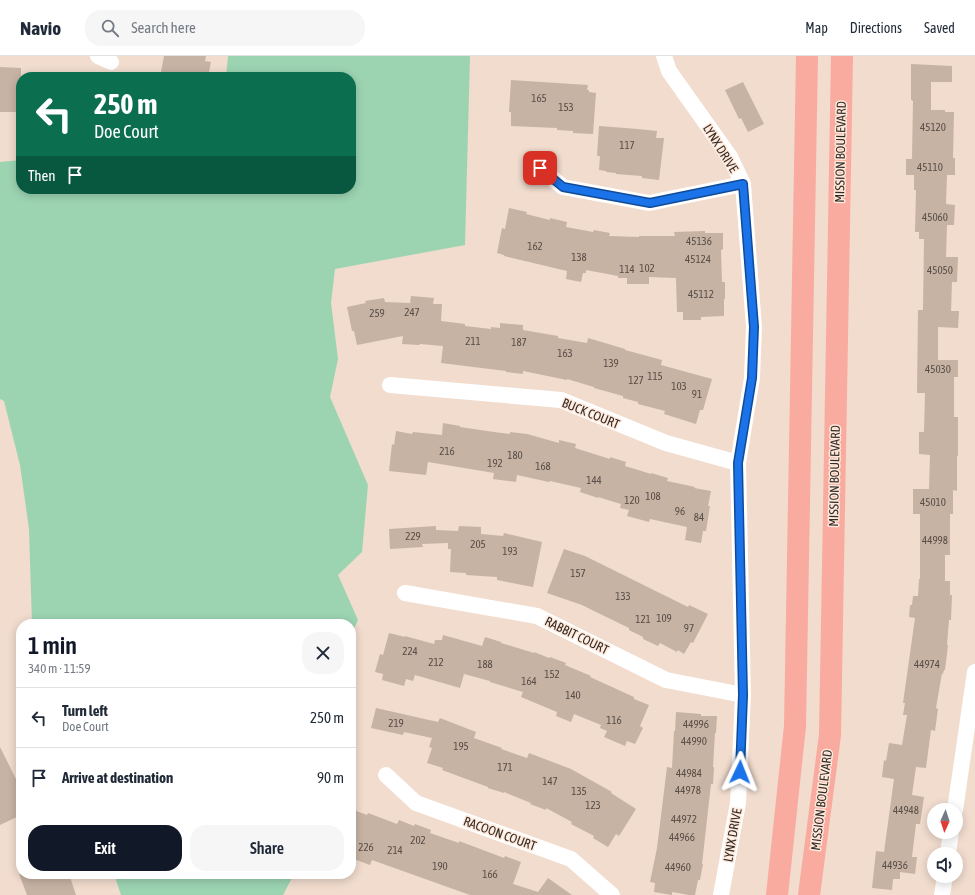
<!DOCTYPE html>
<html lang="en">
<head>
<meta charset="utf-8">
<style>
  :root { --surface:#fff; --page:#f6f6f7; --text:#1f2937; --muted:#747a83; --line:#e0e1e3; --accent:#111827 }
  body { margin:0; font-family:"Asap Condensed",sans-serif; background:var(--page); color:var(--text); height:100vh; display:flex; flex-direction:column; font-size:15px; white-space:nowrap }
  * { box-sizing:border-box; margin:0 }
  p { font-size:13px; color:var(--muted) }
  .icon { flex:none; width:22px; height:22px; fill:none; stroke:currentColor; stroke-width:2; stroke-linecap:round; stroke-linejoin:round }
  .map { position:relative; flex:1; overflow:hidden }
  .details { position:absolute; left:16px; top:563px; width:340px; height:260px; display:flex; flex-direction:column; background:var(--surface); border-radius:16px; box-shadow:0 2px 10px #0003 }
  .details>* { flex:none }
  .banner { position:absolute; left:16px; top:16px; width:340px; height:122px; border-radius:16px; box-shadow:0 2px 10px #0003; background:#0b6e4f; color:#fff; overflow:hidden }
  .needle { width:26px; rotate:183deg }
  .controls { position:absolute; left:927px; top:747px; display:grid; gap:8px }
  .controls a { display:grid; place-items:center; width:36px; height:36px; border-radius:50%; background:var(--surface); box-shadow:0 2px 10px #0003; font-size:20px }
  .pin { position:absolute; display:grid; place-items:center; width:34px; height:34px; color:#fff; margin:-17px; border-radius:8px; box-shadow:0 2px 6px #0006 }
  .me { position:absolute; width:44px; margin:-22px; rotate:2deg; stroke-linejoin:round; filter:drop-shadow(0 0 3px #0008) }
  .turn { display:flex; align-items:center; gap:14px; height:84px; padding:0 12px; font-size:18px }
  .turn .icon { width:52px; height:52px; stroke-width:2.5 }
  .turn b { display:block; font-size:28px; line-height:34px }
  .then { display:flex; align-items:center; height:38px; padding:0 12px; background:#0003; gap:8px; font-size:15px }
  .round { display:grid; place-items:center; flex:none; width:42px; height:42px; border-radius:16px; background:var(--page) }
  .overview { display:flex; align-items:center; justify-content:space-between; height:68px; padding:0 12px }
  h1 { font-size:24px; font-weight:600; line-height:30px; color:var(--accent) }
  .action { display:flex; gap:8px; margin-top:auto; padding:8px 12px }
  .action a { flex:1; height:46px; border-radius:16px; background:var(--accent); color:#fff; font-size:16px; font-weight:600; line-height:46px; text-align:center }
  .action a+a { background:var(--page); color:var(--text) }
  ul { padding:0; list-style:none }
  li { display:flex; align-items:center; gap:12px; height:60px; padding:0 12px; border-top:1px solid var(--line) }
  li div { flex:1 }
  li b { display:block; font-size:15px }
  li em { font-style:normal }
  header { display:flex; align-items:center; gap:24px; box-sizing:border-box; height:56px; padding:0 20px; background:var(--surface); border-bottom:1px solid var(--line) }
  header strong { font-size:19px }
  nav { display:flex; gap:22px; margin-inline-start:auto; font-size:14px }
  .search { width:280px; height:36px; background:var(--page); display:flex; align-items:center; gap:10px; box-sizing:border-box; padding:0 14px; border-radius:16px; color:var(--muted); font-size:15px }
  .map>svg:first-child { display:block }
  .green { fill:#9cd4b2 }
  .building { fill:#c6b3a4 }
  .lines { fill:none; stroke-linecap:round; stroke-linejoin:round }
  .street { stroke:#fff; stroke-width:16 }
  .primary { stroke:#f9aba0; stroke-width:22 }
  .route-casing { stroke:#114b97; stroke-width:10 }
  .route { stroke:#1a73e8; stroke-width:7 }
  .labels { text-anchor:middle; stroke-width:3; stroke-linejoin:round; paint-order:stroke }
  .number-label { font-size:11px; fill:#584d46 }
  .street-label { font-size:13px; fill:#332b26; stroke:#ffe9db }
</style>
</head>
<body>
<header>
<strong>Navio</strong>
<div class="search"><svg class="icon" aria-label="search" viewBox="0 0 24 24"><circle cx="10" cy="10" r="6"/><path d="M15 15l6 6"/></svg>Search here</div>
<nav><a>Map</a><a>Directions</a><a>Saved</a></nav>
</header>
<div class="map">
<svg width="975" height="839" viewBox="0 0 975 839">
  <rect width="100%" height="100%" fill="#f1dcce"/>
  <path class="green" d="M228,0H470L465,189L335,213L331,247L338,303L330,341L368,429L362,496L338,519L358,564L351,579V568H32L29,473L20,409L4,345L0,343V106L21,104V133H351V21H226Z
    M114,818H294L283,839H121Z"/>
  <path class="building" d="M164,0H206L205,5L211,6L208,21H160Z
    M911,8L952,10V26H931V54H945V56H954L953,102H955V119H947L946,148L955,149L954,169H947L946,201H958L957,226H952L951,255H959L958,272L938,271V304H958V321H954V361H958V400H957V435L953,434V458H950V499H945V525H950V539H952L951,564H949L947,589H948L945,614H944L943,618L942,617L936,652L938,653L935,675L931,674L926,712L916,711L912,739L924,741L920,768H916L912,801H917L915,818L900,816V823H893L892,834L872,832L876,795L884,796L894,723L882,721L884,704L886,705L889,687L902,689L907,659H903L905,647H903L915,562L909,561L910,549H912L913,540H918L919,523H920V458H913V433H929L930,399L919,398V376H924L925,337H917L918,254H923L924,183H919V176H915L916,134H914V119H906V103H912L913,45L911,44Z
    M0,11L21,12V56H0Z
    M511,24L588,29L587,34H589V36L596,37L593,78L573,77V75L557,74V72L511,70V56H509Z
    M743,26L764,68L748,76L741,62L739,63L725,34Z
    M599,70L638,73L657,75L656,82H664L659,124L642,122V120L616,118V117L606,116V115L599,114L600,100H597Z
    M509,152L527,156L526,158L550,164V162L567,166L566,171L593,176L594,174L610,177L609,180L639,181V180H675L674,176L705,175V177H723V193L721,194L722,226H725V243H724V260L701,261V264H683V256H677L676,222L649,221V228H627V222H618V220L586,214V217H583L581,226L566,223L567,215L504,200V199L497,197L502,172L505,173Z
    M411,240L434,242L433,248H442L441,265L465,268V270L491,273V271L500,272V267L511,268L523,269V274L558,280V282L587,287L588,282L625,293V294L662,304L661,309L712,323L703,354H700L696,368L664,358L665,355L638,348V346L623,342V340L594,332V331L567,323V324L523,315V318L506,316V315L441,307L443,290L420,288L419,289L402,288L403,280L357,289L354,275H352L347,251L366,247L365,245L384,242L385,246L410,247Z
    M443,367L460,370V371L494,376L510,378V376L527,378L559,387V384L576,388L575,392L610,403V401L626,406L625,410L651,418V417L668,422L667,425L695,431L694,432L711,435L708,450H710L706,475H703L701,487L685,484L687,471L650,463L649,466L627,460L629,454L620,452L621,448L598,441V442L580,436L581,432L550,425L549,426L517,419L516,426L493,423L494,417L428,406L426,419L389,415L392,388L394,389L396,375L412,378L413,376L442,379Z
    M436,470V474L458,475L459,470L481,471V478L503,480L504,477L542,486L533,531L497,524V521L466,519V517L450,516L451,493H448V487L422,488L423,491L390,493L389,473Z
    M564,493L585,500L688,551L689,549L708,558L693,587L691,586L684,598L678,594L677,596L660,587L658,590L643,583V581L629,574V572L594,555L582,549L547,537Z
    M389,577L405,581V580L434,588L435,584H442L443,579L482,590L485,581L501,586V587L534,597V596L549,602L550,601L566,607L565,609L591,620L590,621L634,641V643L649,649L640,670L643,672L635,688L627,685L625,690L604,681L607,675L600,672L601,669L574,658L571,666L556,660L557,656L521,641L523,636L490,626V625L464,618L460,632L415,619L413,625L406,623L404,630L382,624L383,618L375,616L380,598L383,599Z
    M376,652L438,666L440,662L476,676L474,682L502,692L501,693L527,702L529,697L571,713L612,736L611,737L636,753L619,780L616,778L608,791L593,782L594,780L571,768L572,766L546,752V754L530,748L531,747L504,736V737L488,732V731L442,714L443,712L427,707L432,692L429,691L432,682L404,676L403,679L371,672Z
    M676,656L701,658V660H717L716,677H715L713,711H714L713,728H711L702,808H703L700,824H698L695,839H689L672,836V839L654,836L655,827L650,826L657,792L667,711L672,712L674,675H675Z
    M0,691L21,733V759L0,769Z
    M351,753L367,759L368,757L397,768L399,764L414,770L415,768L431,774L430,777L459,787V785L475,791L504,802L505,800L521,806L513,828L538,836L548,822L572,839H470L372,804L370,809L351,802Z
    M19,818H69L76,839H27Z"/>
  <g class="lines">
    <path class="street" d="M98,0L111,6
      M664,0L669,15L730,101L743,128L754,271L752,322L738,407L743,639L738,747L721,839
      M540,112L563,131L649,147L743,128
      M390,329L561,344L666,387L738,407
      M405,537L537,560L666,624L743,639
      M386,719L416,747L571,803L612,839
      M955,754L975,616
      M948,798L951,776
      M942,839L945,820"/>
    <path class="primary" d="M777,839L795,670L807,0
      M809,839L830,679L842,0"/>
  </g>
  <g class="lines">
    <defs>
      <path id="route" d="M540,112L563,131L650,147L743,128L754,271L752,322L738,407L743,639L740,716"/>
    </defs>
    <use href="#route" class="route-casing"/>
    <use href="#route" class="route"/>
  </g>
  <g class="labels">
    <g class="number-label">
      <text x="539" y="46">165</text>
      <text x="566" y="55">153</text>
      <text x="933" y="75">45120</text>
      <text x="627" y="93">117</text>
      <text x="930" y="115">45110</text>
      <text x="935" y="165">45060</text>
      <text x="699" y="189">45136</text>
      <text x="535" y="194">162</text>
      <text x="579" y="205">138</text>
      <text x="698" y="207">45124</text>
      <text x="647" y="216">102</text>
      <text x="627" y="217">114</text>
      <text x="940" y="218">45050</text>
      <text x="701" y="242">45112</text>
      <text x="412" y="260">247</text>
      <text x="377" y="261">259</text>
      <text x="473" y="289">211</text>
      <text x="519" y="290">187</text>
      <text x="565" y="301">163</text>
      <text x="611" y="311">139</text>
      <text x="938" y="317">45030</text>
      <text x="655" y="324">115</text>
      <text x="636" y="328">127</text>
      <text x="679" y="334">103</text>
      <text x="697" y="342">91</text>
      <text x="447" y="399">216</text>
      <text x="515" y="403">180</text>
      <text x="495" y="411">192</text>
      <text x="543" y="414">168</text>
      <text x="594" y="428">144</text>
      <text x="653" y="444">108</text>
      <text x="632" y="448">120</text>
      <text x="933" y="450">45010</text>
      <text x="680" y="459">96</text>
      <text x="699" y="465">84</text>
      <text x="413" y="484">229</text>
      <text x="935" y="488">44998</text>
      <text x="478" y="492">205</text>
      <text x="510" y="499">193</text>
      <text x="578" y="521">157</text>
      <text x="623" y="544">133</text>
      <text x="664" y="566">109</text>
      <text x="643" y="567">121</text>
      <text x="689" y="576">97</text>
      <text x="410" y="599">224</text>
      <text x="436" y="610">212</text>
      <text x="485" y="612">188</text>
      <text x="927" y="612">44974</text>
      <text x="552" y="622">152</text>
      <text x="529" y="629">164</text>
      <text x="573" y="643">140</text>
      <text x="614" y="668">116</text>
      <text x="396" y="671">219</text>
      <text x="696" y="672">44996</text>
      <text x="694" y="689">44990</text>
      <text x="461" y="694">195</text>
      <text x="505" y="715">171</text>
      <text x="689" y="721">44984</text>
      <text x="550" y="729">147</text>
      <text x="688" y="738">44978</text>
      <text x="579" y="739">135</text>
      <text x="593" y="753">123</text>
      <text x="906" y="758">44948</text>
      <text x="684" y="767">44972</text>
      <text x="682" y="785">44966</text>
      <text x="418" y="788">202</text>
      <text x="366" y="795">226</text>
      <text x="395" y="798">214</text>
      <text x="895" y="813">44936</text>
      <text x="440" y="814">190</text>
      <text x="678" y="815">44960</text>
      <text x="490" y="822">166</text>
    </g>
    <g class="street-label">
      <text transform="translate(721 92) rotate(58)" y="5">LYNX DRIVE</text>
      <text transform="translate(840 96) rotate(-89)" y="5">MISSION BOULEVARD</text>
      <text transform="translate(591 357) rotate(22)" y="5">BUCK COURT</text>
      <text transform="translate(834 420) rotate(-89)" y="5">MISSION BOULEVARD</text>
      <text transform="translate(577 579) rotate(26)" y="5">RABBIT COURT</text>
      <text transform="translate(821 744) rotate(-83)" y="5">MISSION BOULEVARD</text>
      <text transform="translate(500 777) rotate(20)" y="5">RACOON COURT</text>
      <text transform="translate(732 779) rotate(-80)" y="5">LYNX DRIVE</text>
    </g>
  </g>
</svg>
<div class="controls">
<a><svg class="needle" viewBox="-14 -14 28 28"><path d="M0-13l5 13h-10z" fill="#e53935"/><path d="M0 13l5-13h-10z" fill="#747a83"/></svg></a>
<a><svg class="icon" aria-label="sound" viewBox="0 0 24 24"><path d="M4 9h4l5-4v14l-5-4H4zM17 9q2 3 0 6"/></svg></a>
</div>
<div class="pin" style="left:540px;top:112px;background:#d93025"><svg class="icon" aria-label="arrive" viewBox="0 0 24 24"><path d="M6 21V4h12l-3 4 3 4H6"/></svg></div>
<svg class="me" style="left:740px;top:716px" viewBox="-20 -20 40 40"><path d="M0-17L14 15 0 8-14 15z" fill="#1a73e8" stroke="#fff" stroke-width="4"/></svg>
<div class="banner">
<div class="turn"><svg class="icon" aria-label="left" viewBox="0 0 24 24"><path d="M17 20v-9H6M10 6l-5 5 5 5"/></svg><div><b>250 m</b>Doe Court</div></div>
<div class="then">Then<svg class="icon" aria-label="arrive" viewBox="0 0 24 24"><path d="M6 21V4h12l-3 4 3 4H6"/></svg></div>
</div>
<section class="details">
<div class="overview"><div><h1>1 min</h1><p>340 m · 11:59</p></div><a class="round"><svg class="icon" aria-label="close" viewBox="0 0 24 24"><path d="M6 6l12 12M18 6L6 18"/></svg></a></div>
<ul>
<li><svg class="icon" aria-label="left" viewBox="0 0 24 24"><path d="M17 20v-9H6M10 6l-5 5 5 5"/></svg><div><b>Turn left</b><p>Doe Court</p></div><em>250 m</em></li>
<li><svg class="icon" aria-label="arrive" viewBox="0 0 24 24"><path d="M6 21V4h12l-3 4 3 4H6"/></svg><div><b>Arrive at destination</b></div><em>90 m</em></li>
</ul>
<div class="action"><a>Exit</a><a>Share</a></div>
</section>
</div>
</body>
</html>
